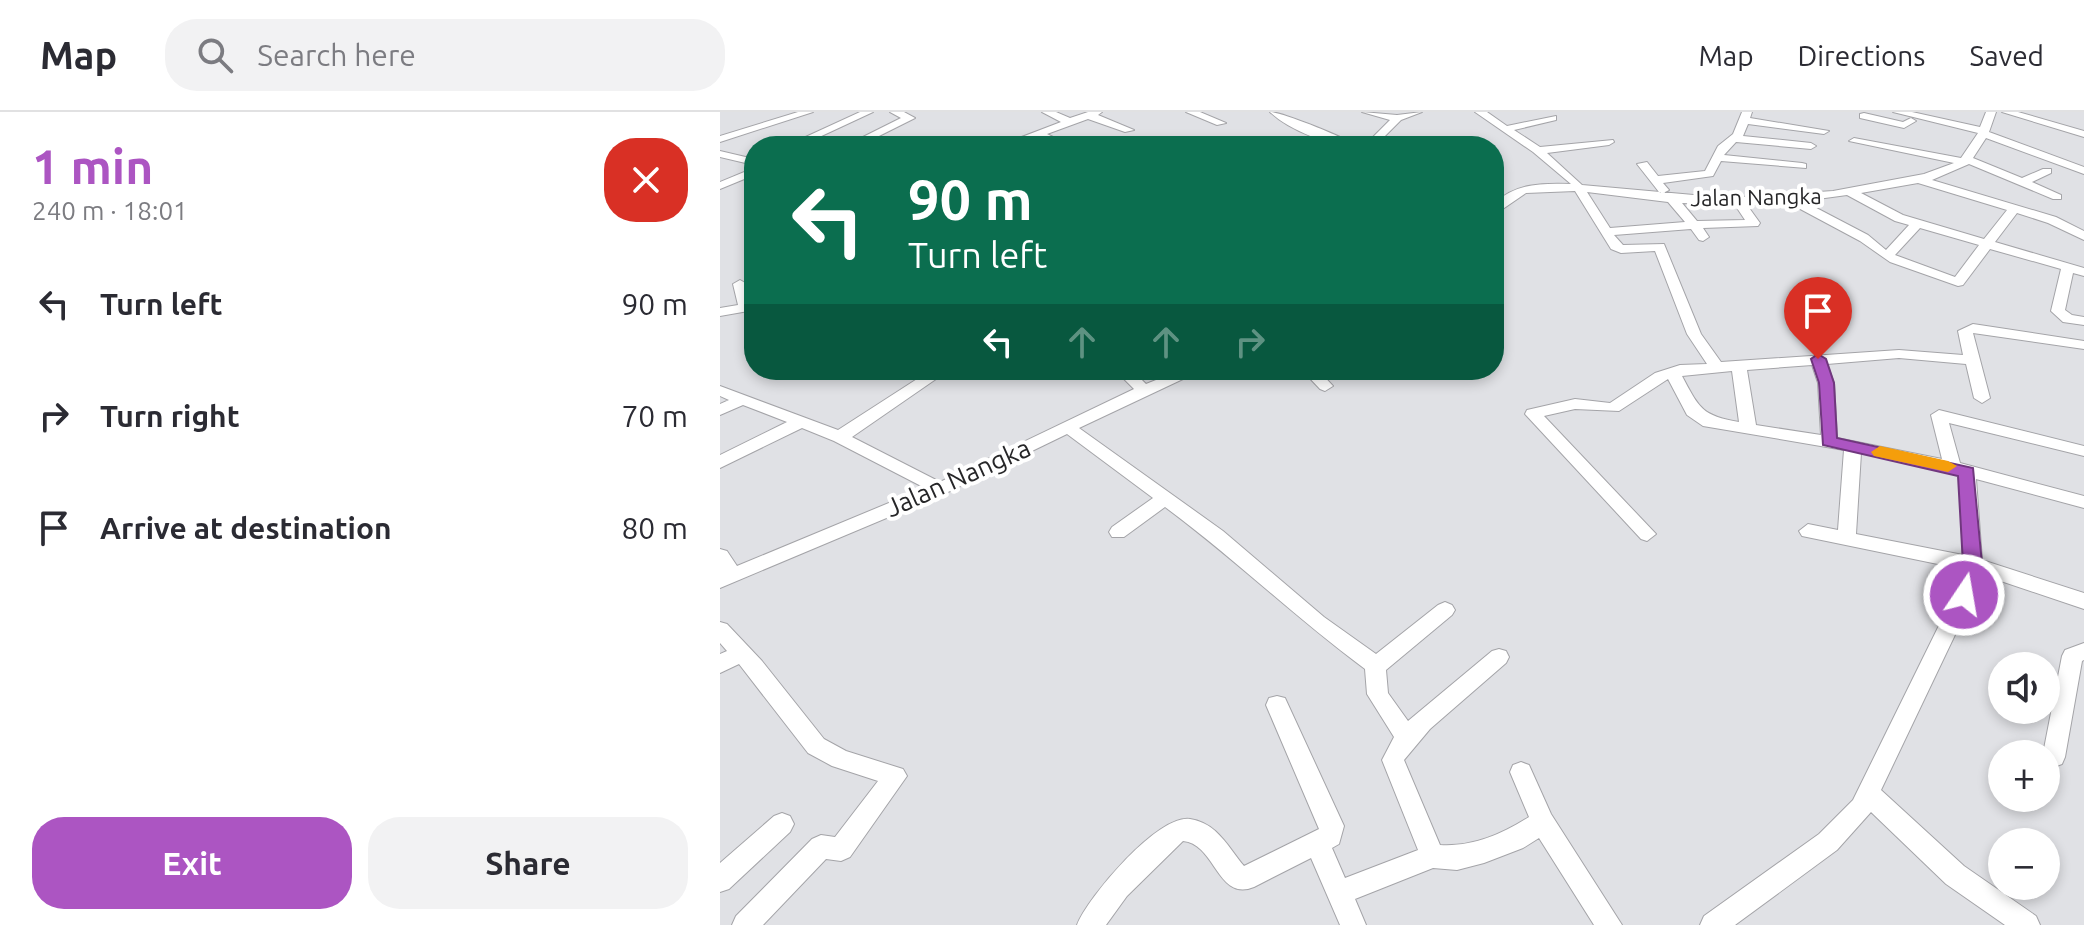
<!DOCTYPE html>
<html lang="en">
<head>
<meta charset="utf-8">
<style>
  :root { --surface:#fff; --page:#f2f2f3; --text:#2b2b33; --muted:#7c7c81; --line:#e1e1e2; --accent:#ac55c2 }
  body { margin:0; font-family:Ubuntu,sans-serif; background:var(--page); color:var(--text); height:100vh; display:flex; flex-direction:column; font-size:30px; white-space:nowrap }
  * { box-sizing:border-box; margin:0 }
  p { font-size:26px; color:var(--muted) }
  .icon { flex:none; width:44px; height:44px; fill:none; stroke:currentColor; stroke-width:2; stroke-linecap:round; stroke-linejoin:round }
  .map { position:relative; flex:1; overflow:hidden }
  .panel { display:flex; flex-direction:column; background:var(--surface); width:720px }
  .panel>* { flex:none }
  .guide { position:absolute; left:24px; top:24px; width:760px; height:244px; border-radius:32px; box-shadow:0 4px 12px #0003; background:#0b6e4f; color:#fff; overflow:hidden }
  .buttons { position:absolute; left:1268px; top:540px; display:grid; gap:16px }
  .buttons a { display:grid; place-items:center; width:72px; height:72px; border-radius:50%; background:var(--surface); box-shadow:0 4px 12px #0003; font-size:40px }
  .pin { position:absolute; display:grid; place-items:center; width:68px; height:68px; color:#fff; margin:-82px -34px; border-radius:50% 50% 50% 0; rotate:-45deg; box-shadow:0 0 8px #0007 }
  .pin .icon { rotate:45deg }
  .me { position:absolute; width:88px; margin:-44px; rotate:12deg; stroke-linejoin:round; filter:drop-shadow(0 0 6px #0008) }
  .turn { display:flex; align-items:center; gap:28px; height:168px; padding:0 32px; font-size:36px }
  .turn .icon { width:104px; height:104px; stroke-width:2.5 }
  .turn b { display:block; font-size:56px; line-height:68px }
  .lanes { display:flex; align-items:center; height:76px; padding:0 32px; background:#0003; justify-content:center; gap:40px; direction:ltr }
  .lanes .off { opacity:.35 }
  .round { display:grid; place-items:center; flex:none; width:84px; height:84px; border-radius:32px; background:var(--page) }
  .summary { display:flex; align-items:center; justify-content:space-between; height:136px; padding:0 32px }
  h1 { font-size:48px; font-weight:700; line-height:60px; color:var(--accent) }
  .button { display:flex; gap:16px; margin-top:auto; padding:16px 32px }
  .button a { flex:1; height:92px; border-radius:32px; background:var(--accent); color:#fff; font-size:32px; font-weight:700; line-height:92px; text-align:center }
  .button a+a { background:var(--page); color:var(--text) }
  ul { padding:0; list-style:none }
  li { display:flex; align-items:center; gap:24px; height:112px; padding:0 32px }
  li div { flex:1 }
  li b { display:block; font-size:30px }
  li em { font-style:normal }
  header { display:flex; align-items:center; gap:48px; box-sizing:border-box; height:112px; padding:0 40px; background:var(--surface); border-bottom:2px solid var(--line) }
  header strong { font-size:38px }
  nav { display:flex; gap:44px; margin-inline-start:auto; font-size:28px }
  .search { width:560px; height:72px; background:var(--page); display:flex; align-items:center; gap:20px; box-sizing:border-box; padding:0 28px; border-radius:32px; color:var(--muted); font-size:30px }
  main { display:flex; flex:1; min-height:0 }
  .map>svg:first-child { display:block }
  .lines { fill:none; stroke-linecap:round; stroke-linejoin:round }
  .minor-casing { stroke:#a4a4a8; stroke-width:2 }
  .minor { fill:#fff; fill-rule:evenodd }
  .route { fill:#ac55c2; stroke:#70377e; stroke-width:2 }
  .slow { fill:#f59e0b }
  .labels { text-anchor:middle; stroke-width:8; stroke-linejoin:round; paint-order:stroke }
  .far-street-label { font-size:22px; fill:#262628; stroke:#fff }
  .street-label { font-size:26px; fill:#262628; stroke:#fff }
</style>
</head>
<body>
<header>
<strong>Map</strong>
<div class="search"><svg class="icon" aria-label="search" viewBox="0 0 24 24"><circle cx="10" cy="10" r="6"/><path d="M15 15l6 6"/></svg>Search here</div>
<nav><a>Map</a><a>Directions</a><a>Saved</a></nav>
</header>
<main>
<section class="panel">
<div class="summary"><div><h1>1 min</h1><p>240 m · 18:01</p></div><a class="round" style="background:#d93025;color:#fff"><svg class="icon" aria-label="close" viewBox="0 0 24 24"><path d="M6 6l12 12M18 6L6 18"/></svg></a></div>
<ul>
<li><svg class="icon" aria-label="left" viewBox="0 0 24 24"><path d="M17 20v-9H6M10 6l-5 5 5 5"/></svg><div><b>Turn left</b></div><em>90 m</em></li>
<li><svg class="icon" aria-label="right" viewBox="0 0 24 24"><path d="M7 20v-9h11M14 6l5 5-5 5"/></svg><div><b>Turn right</b></div><em>70 m</em></li>
<li><svg class="icon" aria-label="arrive" viewBox="0 0 24 24"><path d="M6 21V4h12l-3 4 3 4H6"/></svg><div><b>Arrive at destination</b></div><em>80 m</em></li>
</ul>
<div class="button"><a>Exit</a><a>Share</a></div>
</section>
<div class="map">
<svg width="1364" height="813" viewBox="0 0 1364 813">
  <rect width="100%" height="100%" fill="#e0e1e5"/>
  <g class="lines">
    <defs>
      <path id="minor" d="M78,0H93L0,30V24Z
        M140,0H153L80,34H66Z
        M170,0H184L195,6L139,34H125L181,6Z
        M322,0H336L350,6L368,0H382L378,3L414,18L405,20L368,7L327,22L351,34H337L317,25L293,34H278L341,10Z
        M466,0H480L506,11L497,13Z
        M550,0C562,0 626,26 637,34C610,34 570,19 550,0Z
        M642,0L677,3L702,0L681,8L655,34H644L670,8Z
        M755,0H767L787,14L836,4V8L794,18L820,35L893,28L894,30L889,33L827,41L862,73L1007,86L1113,79L1204,62L1234,51L1129,29L1134,26L1241,46L1258,21L1173,0H1192L1260,15L1266,0H1276L1269,20L1364,55V62L1266,26L1253,46L1302,66L1323,57H1331V61L1312,70L1341,83V87H1333L1249,52L1212,68L1336,105L1364,119V128L1328,111L1297,101L1275,130L1364,156V164L1353,161L1345,198L1352,203L1364,205V213L1343,210L1331,199L1341,157L1270,137L1243,173L1238,174L1170,150L1140,129L1069,91L1027,93L1040,111L1038,114L983,116L989,125L983,129L979,128L971,117L894,123L903,133L944,132L981,222L1001,250L1179,238L1243,243L1238,219L1253,212L1364,229V237L1253,221L1270,286L1262,291L1254,286L1246,252L1179,246L1107,252L1114,271L1117,326L1222,347L1211,303L1219,298L1364,334V344L1229,311L1240,351L1364,384V396L1256,367L1262,448L1364,481V497L1260,462L1254,483L1161,678L1244,754L1316,804L1320,813H1285L1226,772L1151,700L1117,738L1015,813H980L984,804L1099,722L1133,688L1234,483L1242,457L1082,424L1079,419L1088,412L1118,418L1124,338L983,314L967,303L948,267L899,299L855,297L824,304L936,422L927,429L921,427L805,302L807,298L855,287L890,291L935,261L960,253L987,252L967,222L935,139L901,141L891,137L855,79L806,81L774,103V92C795,71 823,71 851,72L813,40ZM1198,71L1287,98L1264,127L1183,103L1141,81ZM867,80L948,90L965,110L890,116ZM1127,83L1175,109L1189,113L1166,138L1148,123L1083,89ZM962,91L1015,93L1025,108L977,109ZM1200,116L1259,133L1235,165L1175,143ZM1092,253L1098,271L1101,323L1036,313L1027,258ZM1012,259L1019,310C982,304 979,296 962,264ZM1141,341L1239,362L1243,443L1136,422Z
        M1022,0H1032L1030,6L1109,19L1104,22L1028,12L1023,24L1091,31L1096,34L1091,37L1016,30L1004,43L1082,51L1086,52V56L1001,49L993,64L943,71L949,78L943,81L939,80L917,52L927,50L938,64L985,59L998,34L1013,22Z
        M1282,0H1298L1364,19V25Z
        M1144,1L1183,10L1191,6L1196,9L1184,16L1140,6V2Z
        M0,39L34,47V53L0,45Z
        M34,56V63L0,77V70Z
        M20,168L27,172L34,198L0,204V196L18,193L13,172Z
        M211,258H229L132,325L220,370L414,277L395,258H412L426,272L461,258H482L359,316L503,419L604,505L656,542L718,493L725,490L732,493L735,498L732,503L666,558L668,581L688,609L772,539L779,537L786,539L789,545L786,551L710,617L684,648L720,733C753,735 782,722 809,705L790,660L793,653L801,650L809,653L831,702L902,813H874L819,726L803,736L764,751L737,758L713,756L635,787L646,813H620L591,746L534,775C497,790 496,732 463,729L407,784L386,813H357C368,785 438,702 470,707C497,711 508,735 524,754L599,717L546,593L549,586L557,584L565,586L624,714L619,732L612,736L625,766L698,738L662,648L674,625L647,582L645,557C576,506 514,446 445,395L404,425H392L389,420L392,415L433,386L347,322L226,381L0,476V437L7,439L17,454L205,376L114,329L82,316L0,356V343L67,310L23,293L0,303V292L9,288L0,284V274L118,318Z
        M582,258H598L613,274L605,279L600,277Z
        M0,510L7,512L42,549L104,627L126,639L183,657L187,664L130,745L121,749L106,747L43,813H12L16,804L92,727L101,723L115,725L158,669L112,654L88,641L19,552L0,561V542L7,539L0,531Z
        M1364,531V548L1362,549L1345,645L1342,652L1334,655L1326,652V642H1323L1342,544L1345,538Z
        M62,701L70,704L74,712L70,720L9,777L0,780V751L54,704Z"/>
    </defs>
    <use href="#minor" class="minor-casing"/>
    <use href="#minor" class="minor"/>
  </g>
  <path class="route" d="M1098,242L1106,247L1114,271L1117,326L1253,356L1262,452L1251,488H1237L1234,483L1243,452L1238,364L1103,333L1099,271L1091,247Z"/>
  <path class="slow" d="M1160,334L1228,349L1237,354L1228,360L1154,344L1151,340Z"/>
  <g class="labels">
    <g class="far-street-label">
      <text transform="translate(1036 85) rotate(-1)" y="8">Jalan Nangka</text>
    </g>
    <g class="street-label">
      <text transform="translate(238 366) rotate(-24)" y="9">Jalan Nangka</text>
    </g>
  </g>
</svg>
<div class="buttons">
<a><svg class="icon" aria-label="sound" viewBox="0 0 24 24"><path d="M4 9h4l5-4v14l-5-4H4zM17 9q2 3 0 6"/></svg></a>
<a>+</a>
<a>−</a>
</div>
<div class="pin" style="left:1098px;top:247px;background:#d93025"><svg class="icon" aria-label="arrive" viewBox="0 0 24 24"><path d="M6 21V4h12l-3 4 3 4H6"/></svg></div>
<svg class="me" style="left:1244px;top:483px" viewBox="-20 -20 40 40"><circle r="17" fill="#ac55c2" stroke="#fff" stroke-width="3"/><path d="M0-11L8 9 0 5-8 9z" fill="#fff"/></svg>
<div class="guide">
<div class="turn"><svg class="icon" aria-label="left" viewBox="0 0 24 24"><path d="M17 20v-9H6M10 6l-5 5 5 5"/></svg><div><b>90 m</b>Turn left</div></div>
<div class="lanes"><svg class="icon" aria-label="left" viewBox="0 0 24 24"><path d="M17 20v-9H6M10 6l-5 5 5 5"/></svg><svg class="icon off" aria-label="ahead" viewBox="0 0 24 24"><path d="M12 20V5M6 11l6-6 6 6"/></svg><svg class="icon off" aria-label="ahead" viewBox="0 0 24 24"><path d="M12 20V5M6 11l6-6 6 6"/></svg><svg class="icon off" aria-label="right" viewBox="0 0 24 24"><path d="M7 20v-9h11M14 6l5 5-5 5"/></svg></div>
</div>
</div>
</main>
</body>
</html>
